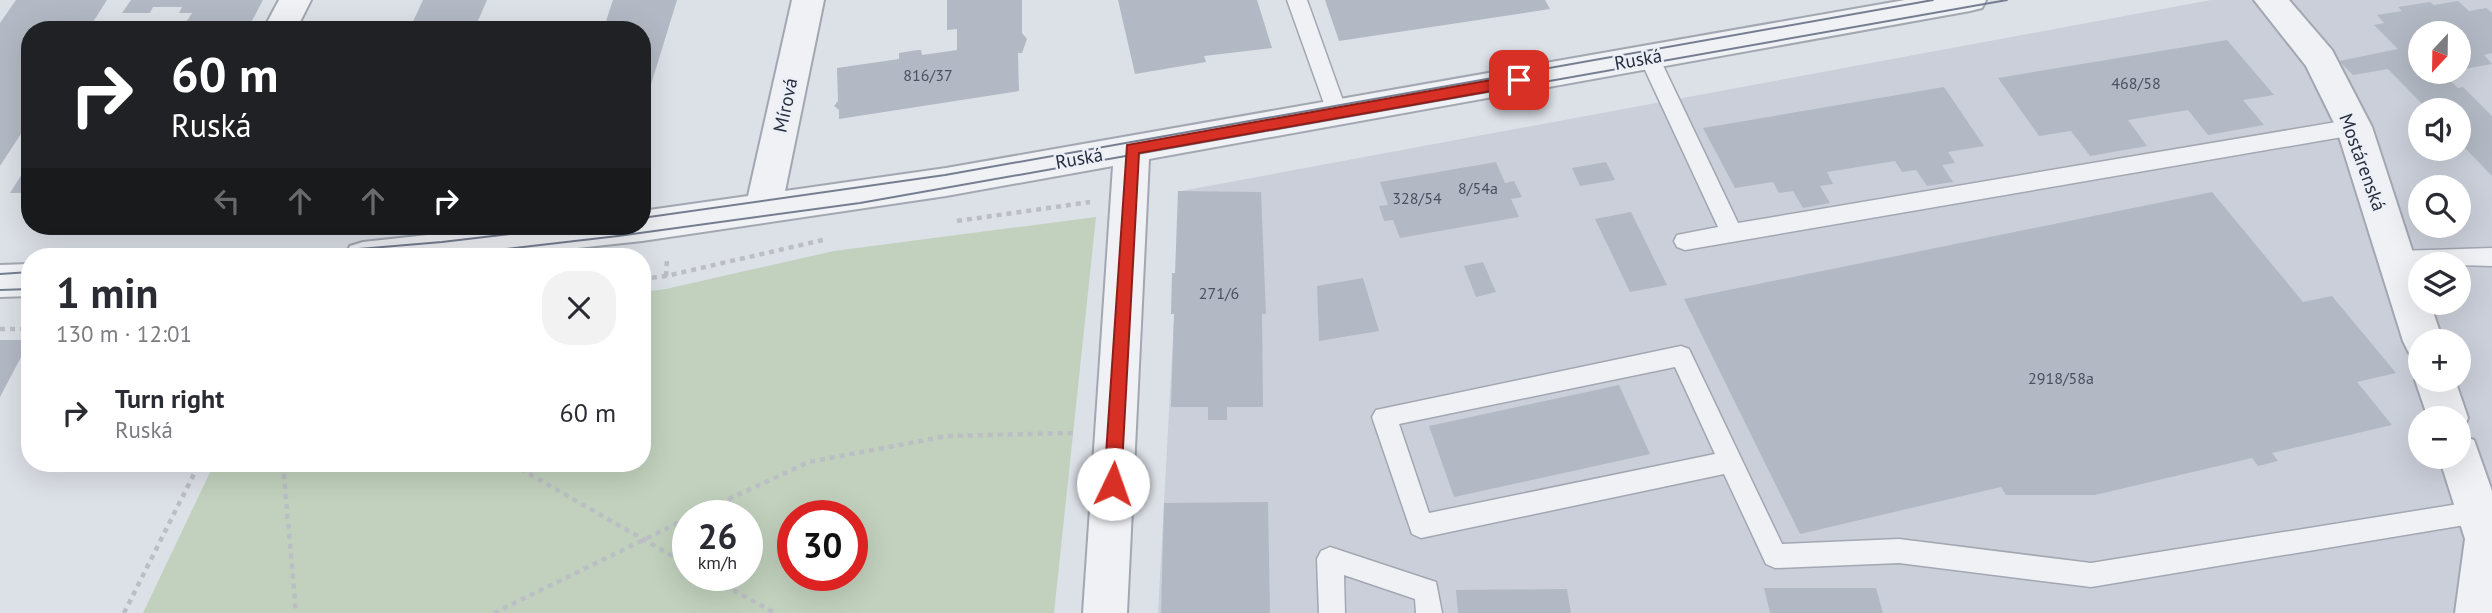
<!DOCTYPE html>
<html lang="en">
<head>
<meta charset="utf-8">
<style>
  :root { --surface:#fff; --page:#f2f2f3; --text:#2b2b33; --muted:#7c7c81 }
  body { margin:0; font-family:"PT Sans",sans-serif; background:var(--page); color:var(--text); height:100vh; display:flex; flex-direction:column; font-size:26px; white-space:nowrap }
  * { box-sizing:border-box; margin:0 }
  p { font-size:23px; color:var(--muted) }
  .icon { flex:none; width:38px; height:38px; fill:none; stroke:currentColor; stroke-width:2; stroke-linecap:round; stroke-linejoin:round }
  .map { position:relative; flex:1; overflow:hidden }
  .side { position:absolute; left:21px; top:248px; width:630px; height:224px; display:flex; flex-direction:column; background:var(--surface); border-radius:28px; box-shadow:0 7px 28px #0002 }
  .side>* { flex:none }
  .top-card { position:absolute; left:21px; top:21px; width:630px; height:214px; border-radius:28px; box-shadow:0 7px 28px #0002; background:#202124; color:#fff; overflow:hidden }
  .needle { width:46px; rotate:202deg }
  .fabs { position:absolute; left:2408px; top:21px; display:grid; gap:14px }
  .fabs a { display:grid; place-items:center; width:63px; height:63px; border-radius:50%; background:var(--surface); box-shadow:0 7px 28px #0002; font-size:35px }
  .speed { position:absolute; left:672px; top:500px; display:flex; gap:14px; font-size:35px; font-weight:700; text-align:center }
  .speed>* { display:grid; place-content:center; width:91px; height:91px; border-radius:50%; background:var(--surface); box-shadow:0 7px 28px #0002; line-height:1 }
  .speed small { font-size:18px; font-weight:400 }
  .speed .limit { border:10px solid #d22; background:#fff; color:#111 }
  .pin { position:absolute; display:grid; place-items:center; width:60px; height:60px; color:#fff; margin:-30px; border-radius:14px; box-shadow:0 4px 10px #0006 }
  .me { position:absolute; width:77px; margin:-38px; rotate:3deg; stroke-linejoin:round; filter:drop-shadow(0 0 5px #0008) }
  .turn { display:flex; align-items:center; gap:24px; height:147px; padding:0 35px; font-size:32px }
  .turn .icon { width:91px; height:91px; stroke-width:2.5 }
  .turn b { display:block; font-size:49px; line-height:60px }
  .lanes { display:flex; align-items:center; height:66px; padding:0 35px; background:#0003; justify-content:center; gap:35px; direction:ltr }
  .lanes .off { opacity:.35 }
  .round { display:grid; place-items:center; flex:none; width:74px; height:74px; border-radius:28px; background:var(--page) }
  .headline { display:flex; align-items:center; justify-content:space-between; height:119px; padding:0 35px }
  h1 { font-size:42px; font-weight:700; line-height:52px }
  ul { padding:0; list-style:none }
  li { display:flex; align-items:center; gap:21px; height:91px; padding:0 35px }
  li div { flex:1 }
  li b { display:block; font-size:26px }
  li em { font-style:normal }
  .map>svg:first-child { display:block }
  .built { fill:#cacfd9; fill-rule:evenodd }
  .green { fill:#c1d1bd; fill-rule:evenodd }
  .building { fill:#b3b9c4 }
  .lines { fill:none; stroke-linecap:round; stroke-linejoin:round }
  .lane-casing { stroke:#a2a7b1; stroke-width:3 }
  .street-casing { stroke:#a2a7b1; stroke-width:4 }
  .path { stroke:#bbbec5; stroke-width:4.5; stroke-dasharray:5 5; stroke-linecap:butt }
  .lane { fill:#eff1f5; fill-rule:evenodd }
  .street { fill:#eff1f5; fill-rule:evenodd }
  .tram { stroke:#757e91; stroke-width:2 }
  .route { fill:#d93025; stroke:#8d1f18; stroke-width:2 }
  .labels { text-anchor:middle; stroke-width:5; stroke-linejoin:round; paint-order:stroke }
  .number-label { font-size:16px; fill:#495060 }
  .street-label { font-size:19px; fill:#262d3e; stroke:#eceff5 }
</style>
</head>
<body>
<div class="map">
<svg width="2492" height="613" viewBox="0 0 2492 613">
  <rect width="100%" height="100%" fill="#dce0e7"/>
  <path class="built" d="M2211,0H2492V613H1158L1181,191ZM2420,33H2459V72H2420ZM2420,110H2459V149H2420ZM2420,187H2459V226H2420ZM2420,264H2459V303H2420ZM2420,341H2459V380H2420ZM2420,418H2459V457H2420Z"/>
  <path class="green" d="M1096,217L1054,613H143L214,464H642V292L666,289L834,251ZM747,516V576H688V516ZM793,516H852V576H793Z"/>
  <path class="building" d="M16,0H107L88,30H30V120L0,166V23Z
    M131,0H263L247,30H181L192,13H179L182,7H153L150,13H122Z
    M423,0H487L474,30H409Z
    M613,0H677L645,104H642V30H603Z
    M947,0H1022V33L1027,39L1022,53H1018L1019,91L839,119V110L834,106L838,101L837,68L899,59V53L918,50H921L922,55L957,50V29L947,30Z
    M1118,0H1257L1272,48L1204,56L1206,62L1135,74Z
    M1325,0H1545L1550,9L1339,41Z
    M2458,1L2469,11L2486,8L2492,13V53L2484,55L2492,64L2459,70V33H2420V72H2442L2458,88L2463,87L2492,116V176L2459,142V110H2428L2388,69L2353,75L2339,61L2398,49L2374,25L2384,23L2377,15L2402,11L2398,7L2430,2L2434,5Z
    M2227,40L2274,95L2243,100L2264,125L2208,135L2188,110L2128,120L2147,146L2090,156L2071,131L2039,136L1998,78Z
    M1944,87L1984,146L1948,152L1955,163L1942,165L1953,182L1927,186L1916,170L1902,172L1895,161L1827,172L1833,184L1820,186L1830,203L1803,208L1793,191L1779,193L1773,182L1735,188L1703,128Z
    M30,161V193H10Z
    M1496,162L1505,183L1514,181L1522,197L1511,199L1519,217L1400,238L1393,220L1384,221L1379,206L1388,205L1380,182Z
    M1606,162L1615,180L1580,186L1572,168Z
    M1178,191L1261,192L1266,314H1262L1263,407H1227V420H1208V407H1171L1174,314H1171L1172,273H1175Z
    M2212,192L2303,302L2332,296L2396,373L2357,382L2392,425L2272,453L2278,461L2258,466L2252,458L2095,495H2006L2001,487L1800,534L1684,299Z
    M1631,212L1657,265L1667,285L1630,292L1595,219Z
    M1483,262L1496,292L1476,297L1464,266Z
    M1363,278L1379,331L1319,341L1317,286Z
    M0,340H30L0,397Z
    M1619,385L1650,454L1454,497L1429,426Z
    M1268,502L1270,613H1161L1164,503Z
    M1764,588H1876L1883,613H1770Z
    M1567,589L1571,613H1458L1456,590Z"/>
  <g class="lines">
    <defs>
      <path id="lane" d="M1287,0H1307L1347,112L1344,117L1337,120L1330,117L1327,112Z
        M1649,50L1656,52L1659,57L1738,223L2354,119L2361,121L2364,127L2361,133L2354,135L1685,250L1677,247L1674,241L1677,235L1718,227L1639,57L1642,52Z
        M2492,248V266L2420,264V268L2397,269L2389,266L2386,260L2389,254L2397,251Z
        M1681,346L1689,349L1782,544L1899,539L2091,563L2477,501L2486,504L2490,512L2486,520L2477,523L2091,587L1899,563L1775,568L1766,564L1724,474L1421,538L1412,534L1372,417L1376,410ZM1675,367L1715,454L1429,513L1399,424Z
        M1330,547L1436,582L1442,613H1416L1415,599L1344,575L1345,613H1319L1317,559L1321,551Z"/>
      <path id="street" d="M279,0H311L296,30H263Z
        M792,0H824L785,191L946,168L1905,0H1986L1982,8L1970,11L1149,159L1127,613H1083L1113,166L946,196L642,241L495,257H344L350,246L363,242L510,226H642V211L748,196Z
        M2254,0H2289L2332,50L2372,127L2420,274V303H2430L2443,341H2420V357L2409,353L2403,341L2336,127L2306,66Z
        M30,264V296L0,297V265Z
        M2420,369V380H2455L2468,418L2462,431L2459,432V418H2428L2415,380Z
        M2459,435L2474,440L2492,491V613H2455L2465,539L2439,457H2459Z"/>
    </defs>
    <use href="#lane" class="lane-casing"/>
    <use href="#street" class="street-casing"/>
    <path class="path" d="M957,221L1090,202
      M666,276L667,259
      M642,279L666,276L823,240
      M0,329H30
      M283,464L296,613
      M512,464L688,565
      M692,516L809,462L947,436L1073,433
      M707,576L775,613
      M124,613L199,464
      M494,613L688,518"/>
    <use href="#lane" class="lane"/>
    <use href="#street" class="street"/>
    <path class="tram" d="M642,218L945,175L1933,0
      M263,257L442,242L579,226
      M436,257L618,236L860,203L2007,0
      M0,274L30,272
      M0,290L30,289"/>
  </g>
  <path class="route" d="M1519,75L1526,80L1519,86L1139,153L1121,484L1119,489L1113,491L1107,489L1104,484L1127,145Z"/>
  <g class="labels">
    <g class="number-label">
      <text x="928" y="81">816/37</text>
      <text x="2136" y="89">468/58</text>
      <text x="1478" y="194">8/54a</text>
      <text x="1417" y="204">328/54</text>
      <text x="1219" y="299">271/6</text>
      <text x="2061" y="384">2918/58a</text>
    </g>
    <g class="street-label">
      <text transform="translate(1638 59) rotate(-10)" y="7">Ruská</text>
      <text transform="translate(785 105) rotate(-78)" y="7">Mírová</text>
      <text transform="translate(1079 158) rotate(-10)" y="7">Ruská</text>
      <text transform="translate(2363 162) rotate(70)" y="7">Mostárenská</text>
    </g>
  </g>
</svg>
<div class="fabs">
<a><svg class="needle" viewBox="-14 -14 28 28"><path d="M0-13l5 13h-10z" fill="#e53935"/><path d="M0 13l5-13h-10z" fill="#7c7c81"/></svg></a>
<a><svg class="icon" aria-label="sound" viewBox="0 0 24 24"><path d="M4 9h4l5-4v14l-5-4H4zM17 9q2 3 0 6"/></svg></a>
<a><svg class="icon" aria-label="search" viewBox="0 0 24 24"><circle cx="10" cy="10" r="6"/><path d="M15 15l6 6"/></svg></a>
<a><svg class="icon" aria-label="layers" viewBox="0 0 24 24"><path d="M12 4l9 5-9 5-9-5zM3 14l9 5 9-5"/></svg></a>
<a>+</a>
<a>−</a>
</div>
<div class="speed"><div>26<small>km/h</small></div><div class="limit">30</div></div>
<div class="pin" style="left:1519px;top:80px;background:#d93025"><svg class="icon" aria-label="arrive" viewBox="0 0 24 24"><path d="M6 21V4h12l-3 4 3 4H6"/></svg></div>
<svg class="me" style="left:1113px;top:484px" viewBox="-20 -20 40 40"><circle r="19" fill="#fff"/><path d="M0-13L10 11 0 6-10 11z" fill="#d93025"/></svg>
<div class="top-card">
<div class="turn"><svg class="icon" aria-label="right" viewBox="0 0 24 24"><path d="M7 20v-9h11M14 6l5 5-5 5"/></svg><div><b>60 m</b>Ruská</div></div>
<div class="lanes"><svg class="icon off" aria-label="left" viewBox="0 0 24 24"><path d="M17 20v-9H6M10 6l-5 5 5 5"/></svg><svg class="icon off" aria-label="ahead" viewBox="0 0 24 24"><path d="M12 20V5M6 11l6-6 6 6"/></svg><svg class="icon off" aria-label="ahead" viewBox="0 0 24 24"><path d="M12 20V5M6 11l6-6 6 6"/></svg><svg class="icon" aria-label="right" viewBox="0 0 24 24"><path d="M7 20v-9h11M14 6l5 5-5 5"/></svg></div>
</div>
<section class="side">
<div class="headline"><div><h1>1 min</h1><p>130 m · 12:01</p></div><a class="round"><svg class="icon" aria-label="close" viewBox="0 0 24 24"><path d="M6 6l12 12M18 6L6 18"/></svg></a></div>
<ul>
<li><svg class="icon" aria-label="right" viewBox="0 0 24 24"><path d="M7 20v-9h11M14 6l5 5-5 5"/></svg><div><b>Turn right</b><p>Ruská</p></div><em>60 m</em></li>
</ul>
</section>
</div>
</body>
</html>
